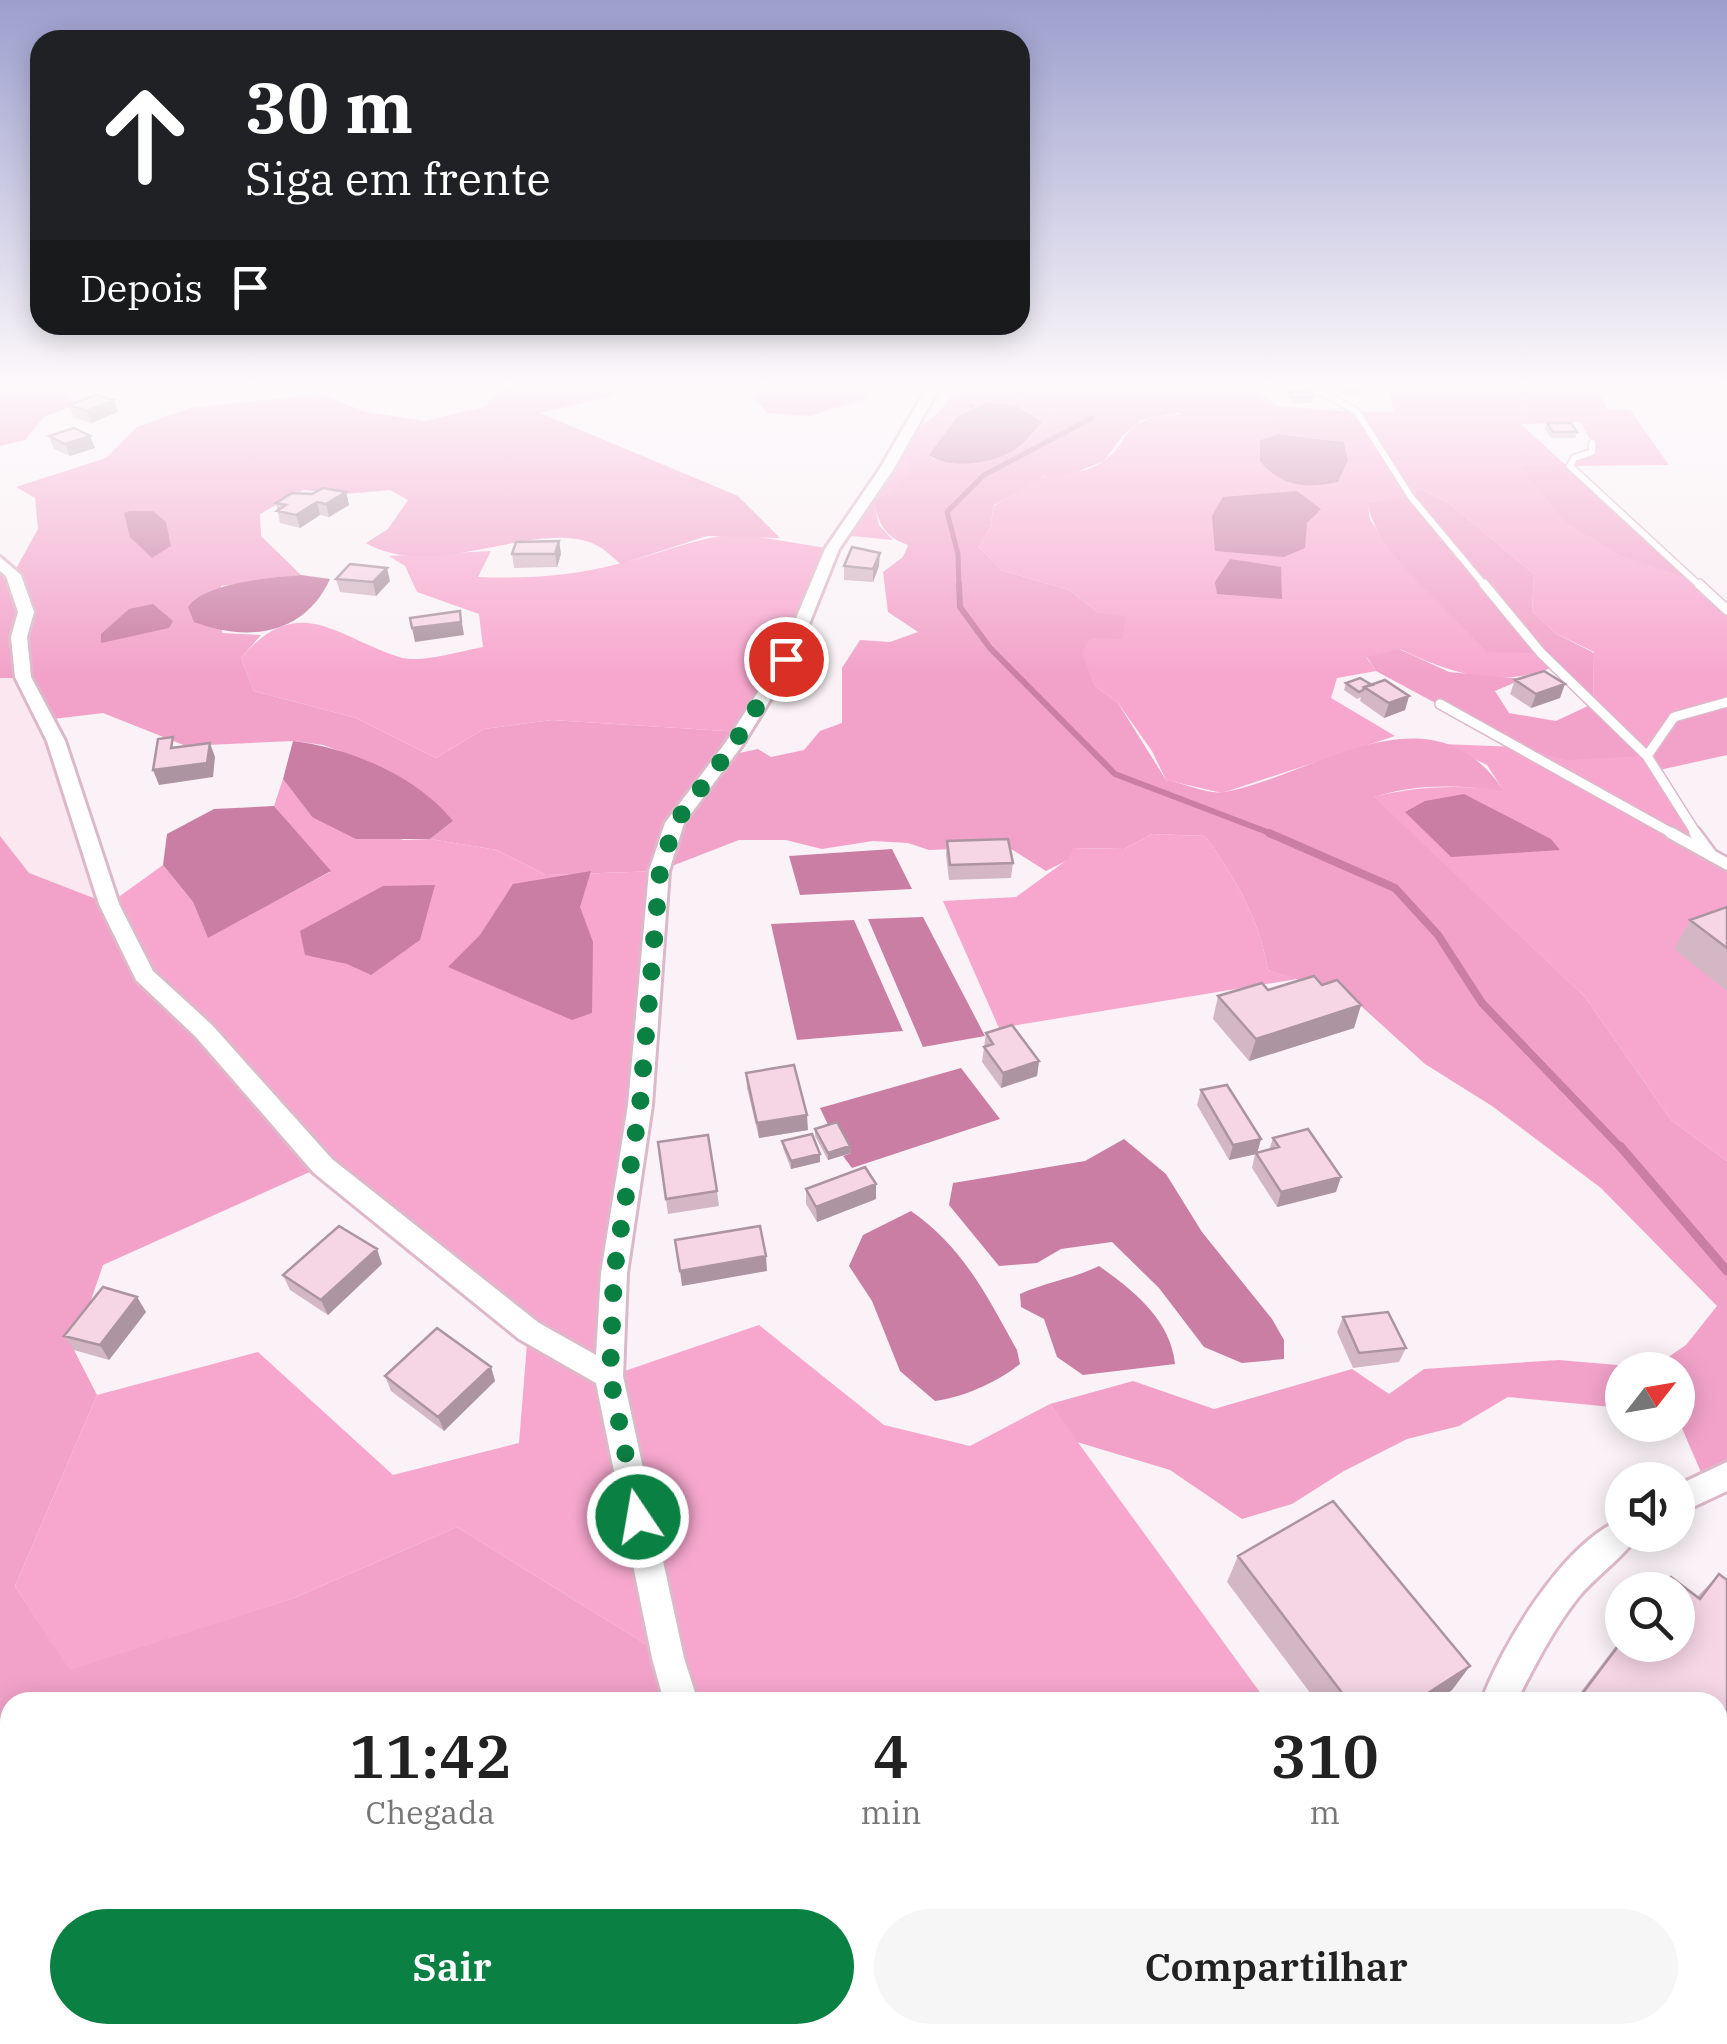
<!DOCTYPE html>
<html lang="pt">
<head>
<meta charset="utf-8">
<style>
  :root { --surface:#fff; --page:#f6f6f6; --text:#222; --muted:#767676; --accent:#0b8043 }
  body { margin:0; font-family:"IBM Plex Serif",serif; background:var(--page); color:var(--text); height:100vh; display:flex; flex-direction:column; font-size:38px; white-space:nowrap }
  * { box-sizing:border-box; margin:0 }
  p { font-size:32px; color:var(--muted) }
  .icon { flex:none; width:55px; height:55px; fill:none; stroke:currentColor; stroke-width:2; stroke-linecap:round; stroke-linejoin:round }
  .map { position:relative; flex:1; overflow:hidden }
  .side { position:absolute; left:0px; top:1692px; width:1728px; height:352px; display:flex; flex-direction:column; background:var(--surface); border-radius:30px 30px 0 0; box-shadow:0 5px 25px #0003 }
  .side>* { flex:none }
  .guide { position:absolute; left:30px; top:30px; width:1000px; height:305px; border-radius:30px; box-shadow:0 5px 25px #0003; background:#202124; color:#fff; overflow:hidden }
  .needle { width:65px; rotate:59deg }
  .tools { position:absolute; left:1605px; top:1352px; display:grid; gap:20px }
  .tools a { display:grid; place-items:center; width:90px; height:90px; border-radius:50%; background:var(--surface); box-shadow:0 5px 25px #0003; font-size:50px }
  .pin { position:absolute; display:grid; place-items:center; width:85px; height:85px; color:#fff; margin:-42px; border:5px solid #fff; border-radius:50%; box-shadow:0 2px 10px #0007 }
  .me { position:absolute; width:110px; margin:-55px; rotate:348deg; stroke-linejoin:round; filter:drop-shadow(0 0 8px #0008) }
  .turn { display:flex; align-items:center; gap:35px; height:210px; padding:0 50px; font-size:45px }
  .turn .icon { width:130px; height:130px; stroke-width:2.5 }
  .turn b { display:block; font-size:70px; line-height:85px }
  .then { display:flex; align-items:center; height:95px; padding:0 50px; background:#0003; gap:20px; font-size:38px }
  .eta { display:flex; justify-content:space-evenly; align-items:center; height:170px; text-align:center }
  .eta b { font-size:60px; font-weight:600; line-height:70px }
  .primary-button { display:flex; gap:20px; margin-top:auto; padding:20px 50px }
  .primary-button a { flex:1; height:115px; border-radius:60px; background:var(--accent); color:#fff; font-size:40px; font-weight:600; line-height:115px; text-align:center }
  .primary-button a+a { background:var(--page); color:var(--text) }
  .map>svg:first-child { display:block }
  .built { fill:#fae7ef }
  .green { fill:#f7a7ce }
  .forest { fill:#f2a2c9 }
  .water { fill:#ca7ea4 }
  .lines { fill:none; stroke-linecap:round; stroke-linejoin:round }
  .stream-far3 { stroke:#ca7ea4; stroke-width:5 }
  .stream-far2 { stroke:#ca7ea4; stroke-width:6 }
  .stream-far1 { stroke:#ca7ea4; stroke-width:8 }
  .stream { stroke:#ca7ea4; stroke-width:9 }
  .lane-far2-casing { stroke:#ddb8c8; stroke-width:9 }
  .lane-far1-casing { stroke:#ddb8c8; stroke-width:12 }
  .lane-casing { stroke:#ddb8c8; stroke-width:16 }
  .street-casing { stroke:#ddb8c8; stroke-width:6 }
  .path { stroke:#92898d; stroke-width:2.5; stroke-dasharray:5 2.5; stroke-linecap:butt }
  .lane-far2 { stroke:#fff; stroke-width:6 }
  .lane-far1 { stroke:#fff; stroke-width:9 }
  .lane { stroke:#fff; stroke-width:11 }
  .street { fill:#fff; fill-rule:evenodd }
  .wall { fill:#d4b7c4 }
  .shaded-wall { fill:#ac95a0 }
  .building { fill:#f6d5e4; stroke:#ac95a0; stroke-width:2.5 }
  .route { stroke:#0b8043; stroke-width:18; stroke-dasharray:0 32.4 }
</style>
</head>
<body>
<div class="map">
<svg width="1727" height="2044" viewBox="0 0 1727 2044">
  <rect width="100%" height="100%" fill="#faf2f6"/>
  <path class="built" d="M23,677L109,904L29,873L0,836V678Z"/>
  <path class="green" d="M952,388H1074L1057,413L1019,448L907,458L912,468L894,491L873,501L879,525L893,540L841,535L901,441L937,414L953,394Z
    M1181,388H1255L1276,406L1278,434L1260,440L1348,460L1344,442L1374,440L1357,412H1394L1387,388H1597L1607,409L1630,410L1669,465L1570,466L1574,458L1592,452V443L1580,422L1521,424L1563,463L1522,468L1700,582L1727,610V702L1647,756L1678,810L1727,864V1161L1671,1120L1585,997L1373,797C1418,786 1457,785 1503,790L1487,765L1443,744L1517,747L1593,704L1594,652L1555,633L1532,611L1534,574L1450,504L1420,489L1411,497L1368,504L1370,520L1407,569L1441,601L1541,653L1554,667C1499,689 1452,674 1400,649L1367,658L1376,671L1337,678L1331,698L1395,736L1222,793L1166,780L1152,751L1118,703L1095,686L1081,651L1099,613L1069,590L1001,570L979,547L990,528L994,506C1008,496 1024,484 1040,478C1056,471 1075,475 1093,467C1136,448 1111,417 1180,415Z
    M740,534L832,549L787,659L741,732L552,720L484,729L436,758L356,718L254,691L241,658C298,591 335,636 399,657C420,664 460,651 483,647L479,614L417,592L405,566L389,556L491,551L478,577C526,579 572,576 618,564C660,554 696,537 740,534Z
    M283,779L312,817L404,840L430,839L497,850L546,875L659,871L610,1376L759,1325L884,1425L970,1446L1050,1404L1267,1702H681L668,1658L457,1527L294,1598L70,1671L15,1586L97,1395L258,1352L393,1475L519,1443L528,1331L323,1166L144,975L109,904L163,865L193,902L208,937L330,872L274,806Z
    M1152,834L1205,836C1236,879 1259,918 1268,970L1297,979L999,1028L943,901L1016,897L1067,860L1072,848L1124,849Z
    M984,2035H1121L1108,2044H989Z"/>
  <path class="forest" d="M0,388H61L79,404L44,417L25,440L0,446Z
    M503,388H624L610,397L540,413L738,496L780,538L707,536L621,564C613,558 605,549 596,545C538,517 434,583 366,543L388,529L408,500L390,490L345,494L303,490L260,514L261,536L301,575L221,586L222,633L261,635L241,658L254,691L356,718L436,758L484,729L552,720L741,732L725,756L758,749L771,757L804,750L820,731L842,723V668L860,640L890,642L918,632L888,612L883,572L903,557L908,545C885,537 879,524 873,501L894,490L911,468L906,457L929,455L934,459L1019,448L1057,413L1074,388H1181L1193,410L1142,420L1123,435L1104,461L1069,475L1044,476L994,505L990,528L979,547L1001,570L1069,590L1099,613L1125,616L1123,639L1091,638L1082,652L1095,686L1118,703L1166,780C1183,783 1209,795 1225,792C1318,774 1431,682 1504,791C1459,785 1417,783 1374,797L1585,997L1671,1120L1727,1161V1490L1706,1484L1678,1419V1370H1622V1408L1508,1397L1459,1426L1407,1439L1344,1471L1292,1504L1242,1519L1170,1470L1077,1442L1050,1404L1133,1381L1214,1409L1352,1369L1389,1394L1424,1369L1559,1360L1652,1368L1686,1345L1717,1306L1601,1188L1492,1106L1425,1064L1350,996L1268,970C1259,918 1236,879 1205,836L1152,834L1124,849L1073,848L1068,860L1046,871L1008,847L929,850L908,843L873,841L822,849L786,840H739L659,871L546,875L497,850L430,839L453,821L367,761L323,745L293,741L186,746L103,713L45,720L23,678H0V562L13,574L38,529L35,498L16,487L106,458L137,427L190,408L320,394L366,412L425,421L484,407Z
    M762,388H870L863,400L809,416L767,413L754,397Z
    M1276,406L1357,412L1375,440L1344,442L1278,434Z
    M1563,463L1570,466L1700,582L1620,555L1565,522L1521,467Z
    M1420,489L1450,504L1534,574L1532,611L1555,633L1594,653L1593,704L1646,755L1674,717L1727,702V755L1655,771L1646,756L1566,760L1517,747L1376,671L1367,657L1399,649L1449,672L1523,679L1495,691L1509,713L1556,721L1592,704L1541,653L1487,652C1455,616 1373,550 1368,503L1410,497Z
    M0,836L29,873L109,904L144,975L323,1166L103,1265L74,1350L97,1395L15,1586L70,1670L294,1598L457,1527L668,1658L681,1702H10V2035H782L785,2044H0Z"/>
  <path class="water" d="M986,403L1015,405L1042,422C1033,431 1024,445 1014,450C992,464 951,470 929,455L957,417Z
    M1278,434L1344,442L1348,460L1338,482C1306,489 1281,487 1260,461V440Z
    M1297,491L1321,509L1307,523L1305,548L1284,557L1215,551L1212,516L1223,497Z
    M130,511H153L166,522L171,546L152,558L130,537L124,513Z
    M1230,559L1281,567L1282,599L1217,594L1215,582Z
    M301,575L330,579C304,636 247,642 194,622L188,607C205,582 271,578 301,575Z
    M153,604L173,621L169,628L101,643V634L129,609Z
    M293,741C350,748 417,776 453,821L430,839H356L312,817L283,779Z
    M1464,794L1551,839L1560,850L1451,857L1405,812L1425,801Z
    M274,806L331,871L208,938L193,902L163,865L167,834L214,809Z
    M892,849L912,889L800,895L789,856Z
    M591,871L580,907L593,942L592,1013L572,1020L448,967L480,935L513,884Z
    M435,885L420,940L371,975L347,964L305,955L300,931L383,886Z
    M923,917L985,1036L923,1047L868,919Z
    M854,920L903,1031L797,1040L771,924Z
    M961,1068L1000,1119L852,1168L843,1156L851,1153L838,1129L831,1131L820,1108Z
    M1124,1139L1166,1174L1202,1232L1272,1319L1284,1340V1359L1242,1363L1204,1347L1159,1288L1112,1242L1061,1249L1037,1263L999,1266L949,1205L953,1183L1085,1161Z
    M911,1211C963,1247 987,1296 1017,1350L1020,1364C998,1382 962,1398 935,1401L900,1371L872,1301L849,1266L863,1235Z
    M1099,1266C1133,1290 1171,1320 1175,1364L1083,1375L1057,1357L1044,1319L1021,1307L1020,1294C1046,1282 1072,1279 1099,1266Z"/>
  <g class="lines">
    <path class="stream-far3" d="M959,587L958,554L947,512L984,475L1092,418"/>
    <path class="stream-far2" d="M959,584L960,607L990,648L1115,774L1275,835"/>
    <path class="stream-far1" d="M1269,833L1395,888L1438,935L1482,1003L1622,1149"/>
    <path class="stream" d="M1620,1146L1727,1271"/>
    <defs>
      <path id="lane-far2" d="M1315,388L1357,412L1411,497L1486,587
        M1592,443V452L1574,458L1570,466L1701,587"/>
      <path id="lane-far1" d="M1484,584L1541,653L1647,756L1697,835
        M1699,584L1727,610
        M1440,704L1675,835
        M1647,756L1674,717L1727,702"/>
      <path id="lane" d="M1671,833L1727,864
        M1695,833L1712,856"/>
      <path id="street" d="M927,388H939L893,470L839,549L795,659L743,744L684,823L669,871L652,1105L627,1273L623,1376L684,1658L698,1702H664L652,1658L596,1383L519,1339L314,1173L196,1037L136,980L99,904L47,741L15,677L11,637L18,612L6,576L0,571V557L21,575L34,612L27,637L31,677L65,741L119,904L153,971L212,1025L332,1159L539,1323L596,1355L601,1273L628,1105L649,871L665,823L726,742L779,659L825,549L879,470Z
        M1727,1462V1491L1678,1514V1485Z
        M1622,1519V1535H1637C1629,1553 1592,1579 1577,1599C1552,1631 1534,1667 1516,1702H1481C1502,1645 1563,1543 1622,1519Z
        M763,2035H801L805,2044H765Z
        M1231,2035H1275L1272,2044H1227Z"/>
    </defs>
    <use href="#lane-far2" class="lane-far2-casing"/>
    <use href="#lane-far1" class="lane-far1-casing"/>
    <use href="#lane" class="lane-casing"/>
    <use href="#street" class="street-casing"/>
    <path class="path" d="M969,405L983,412"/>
    <use href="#lane-far2" class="lane-far2"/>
    <use href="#lane-far1" class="lane-far1"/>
    <use href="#lane" class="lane"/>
    <use href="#street" class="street"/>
  </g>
  <path class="wall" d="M1338,388H1365L1363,395L1341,394Z
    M1289,392L1313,397L1312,403H1291L1288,398Z
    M69,405L118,412L91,423L73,417Z
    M1547,423L1577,432L1575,438H1551L1545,429Z
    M49,436L95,448L70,456L54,449Z
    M346,492L349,505L329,517L320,515L300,528L280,523L276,503L312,494Z
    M559,541L561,554L557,567L514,568L512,554Z
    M844,566H879L873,582L844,580Z
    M336,579L390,581L376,596L340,592Z
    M1515,680L1560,698L1531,708L1510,694Z
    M1346,683L1372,685L1409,696L1405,710L1384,718L1360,701L1361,697L1357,699L1344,690Z
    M947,841L1013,863L1011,878L949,880L946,855Z
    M1727,907V991L1674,949L1690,920Z
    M1322,985L1361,1005L1354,1028L1249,1061L1213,1019L1218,996Z
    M986,1033L1039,1061L1037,1076L1001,1088L982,1062Z
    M746,1073L808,1130L759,1138L747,1088Z
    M1201,1090L1261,1139L1257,1152L1269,1150L1273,1138L1336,1192L1277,1207L1252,1168L1255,1154L1229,1160L1197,1105Z
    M815,1129L850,1146L851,1153L828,1160L815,1136Z
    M782,1141L820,1162L791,1169L783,1148Z
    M658,1142L717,1191L719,1206L668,1214Z
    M806,1189L876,1199L817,1222L806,1204Z
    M382,1264L328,1315L290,1290L283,1275Z
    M137,1297L146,1312L109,1360L74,1350L64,1336Z
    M1343,1317L1406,1348L1399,1362L1353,1368L1337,1332Z
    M491,1367L495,1381L444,1431L391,1391L385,1376Z
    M1238,1556L1470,1666L1452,1690L1434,1702H1317L1227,1582Z
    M1719,1574L1727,2044H1672L1662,2035H1718V1702H1573L1622,1638V1645L1678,1590H1660L1671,1577L1697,1597Z"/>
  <path class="shaded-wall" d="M114,400L118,412L91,423L87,411Z
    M90,436L95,448L70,456L65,444Z
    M346,492L349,505L329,517L326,504Z
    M317,502L320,515L300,528L296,515Z
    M559,541L561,554L557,567L555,554Z
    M880,553L879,566L873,582V569Z
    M387,568L390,581L376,596L373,582Z
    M460,611L464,635L415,642L412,628Z
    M1565,684L1560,698L1531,708L1536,694Z
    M1409,696L1405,710L1384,718L1389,703Z
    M210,743L215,757L213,777L159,785L153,770Z
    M1361,1005L1354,1028L1249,1061L1256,1039Z
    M1039,1061L1037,1076L1001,1088L1003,1073Z
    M807,1115L808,1130L759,1138L757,1123Z
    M1261,1139L1257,1154L1229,1160L1233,1145Z
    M850,1146L851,1153L828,1160V1153Z
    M820,1154V1162L791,1169V1161Z
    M1341,1177L1336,1192L1277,1207L1281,1192Z
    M876,1184V1199L817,1222L816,1207Z
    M377,1249L382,1264L328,1315L321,1300Z
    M766,1256L767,1271L682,1286L680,1271Z
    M137,1297L146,1312L109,1360L100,1345Z
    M491,1367L495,1381L444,1431L438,1417Z
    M1470,1666L1452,1690L1434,1702H1414Z"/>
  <path class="building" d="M1289,392H1310L1313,397H1292Z
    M96,395L114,400L87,411L69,405Z
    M1547,423H1571L1577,432H1553Z
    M74,428L90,436L65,444L49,436Z
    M323,488L346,492L326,504L317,502L296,515L277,511L286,505L276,503L292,493L312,494Z
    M559,541L555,554H512L516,542Z
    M852,547L880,553L873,569L844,566Z
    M350,564L387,568L373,582L336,579Z
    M460,611L461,622L412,628L410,618Z
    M1544,671L1565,684L1536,694L1515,680Z
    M1360,678L1372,685L1364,687L1363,690L1359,692L1346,683Z
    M1385,680L1409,696L1389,703L1364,687Z
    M173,737L171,748L210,743L207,763L153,770L158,739Z
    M1008,839L1013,863L950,865L947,841Z
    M1727,907V948L1690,920Z
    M1314,976L1322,985L1337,980L1361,1005L1256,1039L1218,996L1262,983L1268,990Z
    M1012,1025L1039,1061L1003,1073L984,1047L993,1044L986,1033Z
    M794,1065L807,1115L757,1123L746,1073Z
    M1227,1085L1261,1139L1233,1145L1201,1090Z
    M837,1122L850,1146L828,1153L815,1129Z
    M1308,1129L1341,1177L1281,1192L1256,1153L1279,1147L1273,1138Z
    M812,1134L820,1154L791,1161L782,1141Z
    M708,1135L717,1191L666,1199L658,1142Z
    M865,1167L876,1184L816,1207L806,1189Z
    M339,1226L377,1249L321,1300L283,1275Z
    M760,1226L766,1256L680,1271L675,1240Z
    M103,1287L137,1297L100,1345L64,1336Z
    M1388,1312L1406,1348L1359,1353L1343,1317Z
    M437,1328L491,1367L438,1417L385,1376Z
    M1333,1501L1470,1666L1414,1702H1349L1238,1556Z
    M1719,1574L1727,1580V2044H1718L1708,2035H1718V1871L1722,1863L1718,1859V1702H1576L1622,1641V1645H1678V1590H1662L1671,1577L1700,1599Z
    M870,2035H914L919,2044H857Z"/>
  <linearGradient id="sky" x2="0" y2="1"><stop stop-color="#9c9ecd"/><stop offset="0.57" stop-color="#fdf9fb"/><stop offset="1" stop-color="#fdf9fb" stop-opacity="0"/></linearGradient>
  <rect width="1727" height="675" fill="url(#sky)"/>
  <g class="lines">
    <path class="route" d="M638,1517L610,1376L614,1273L640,1105L660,871L675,823L734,744L786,659"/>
  </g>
</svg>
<div class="tools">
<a><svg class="needle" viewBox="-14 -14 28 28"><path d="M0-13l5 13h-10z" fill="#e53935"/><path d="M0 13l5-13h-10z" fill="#767676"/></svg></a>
<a><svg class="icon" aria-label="sound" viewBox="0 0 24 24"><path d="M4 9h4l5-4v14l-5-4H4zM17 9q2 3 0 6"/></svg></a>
<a><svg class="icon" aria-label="search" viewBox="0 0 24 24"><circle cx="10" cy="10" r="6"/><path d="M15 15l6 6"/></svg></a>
</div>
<div class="pin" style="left:786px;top:659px;background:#d93025"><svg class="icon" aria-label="arrive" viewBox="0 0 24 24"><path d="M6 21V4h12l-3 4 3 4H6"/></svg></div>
<svg class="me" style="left:638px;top:1517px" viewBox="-20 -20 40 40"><circle r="17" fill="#0b8043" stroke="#fff" stroke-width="3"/><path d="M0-11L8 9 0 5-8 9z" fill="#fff"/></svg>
<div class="guide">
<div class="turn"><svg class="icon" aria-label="ahead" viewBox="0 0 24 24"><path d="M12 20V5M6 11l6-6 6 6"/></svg><div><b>30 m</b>Siga em frente</div></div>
<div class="then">Depois<svg class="icon" aria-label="arrive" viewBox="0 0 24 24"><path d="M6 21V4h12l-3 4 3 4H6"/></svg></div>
</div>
<section class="side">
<div class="eta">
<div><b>11:42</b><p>Chegada</p></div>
<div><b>4</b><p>min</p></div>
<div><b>310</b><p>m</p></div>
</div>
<div class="primary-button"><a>Sair</a><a>Compartilhar</a></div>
</section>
</div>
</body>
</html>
